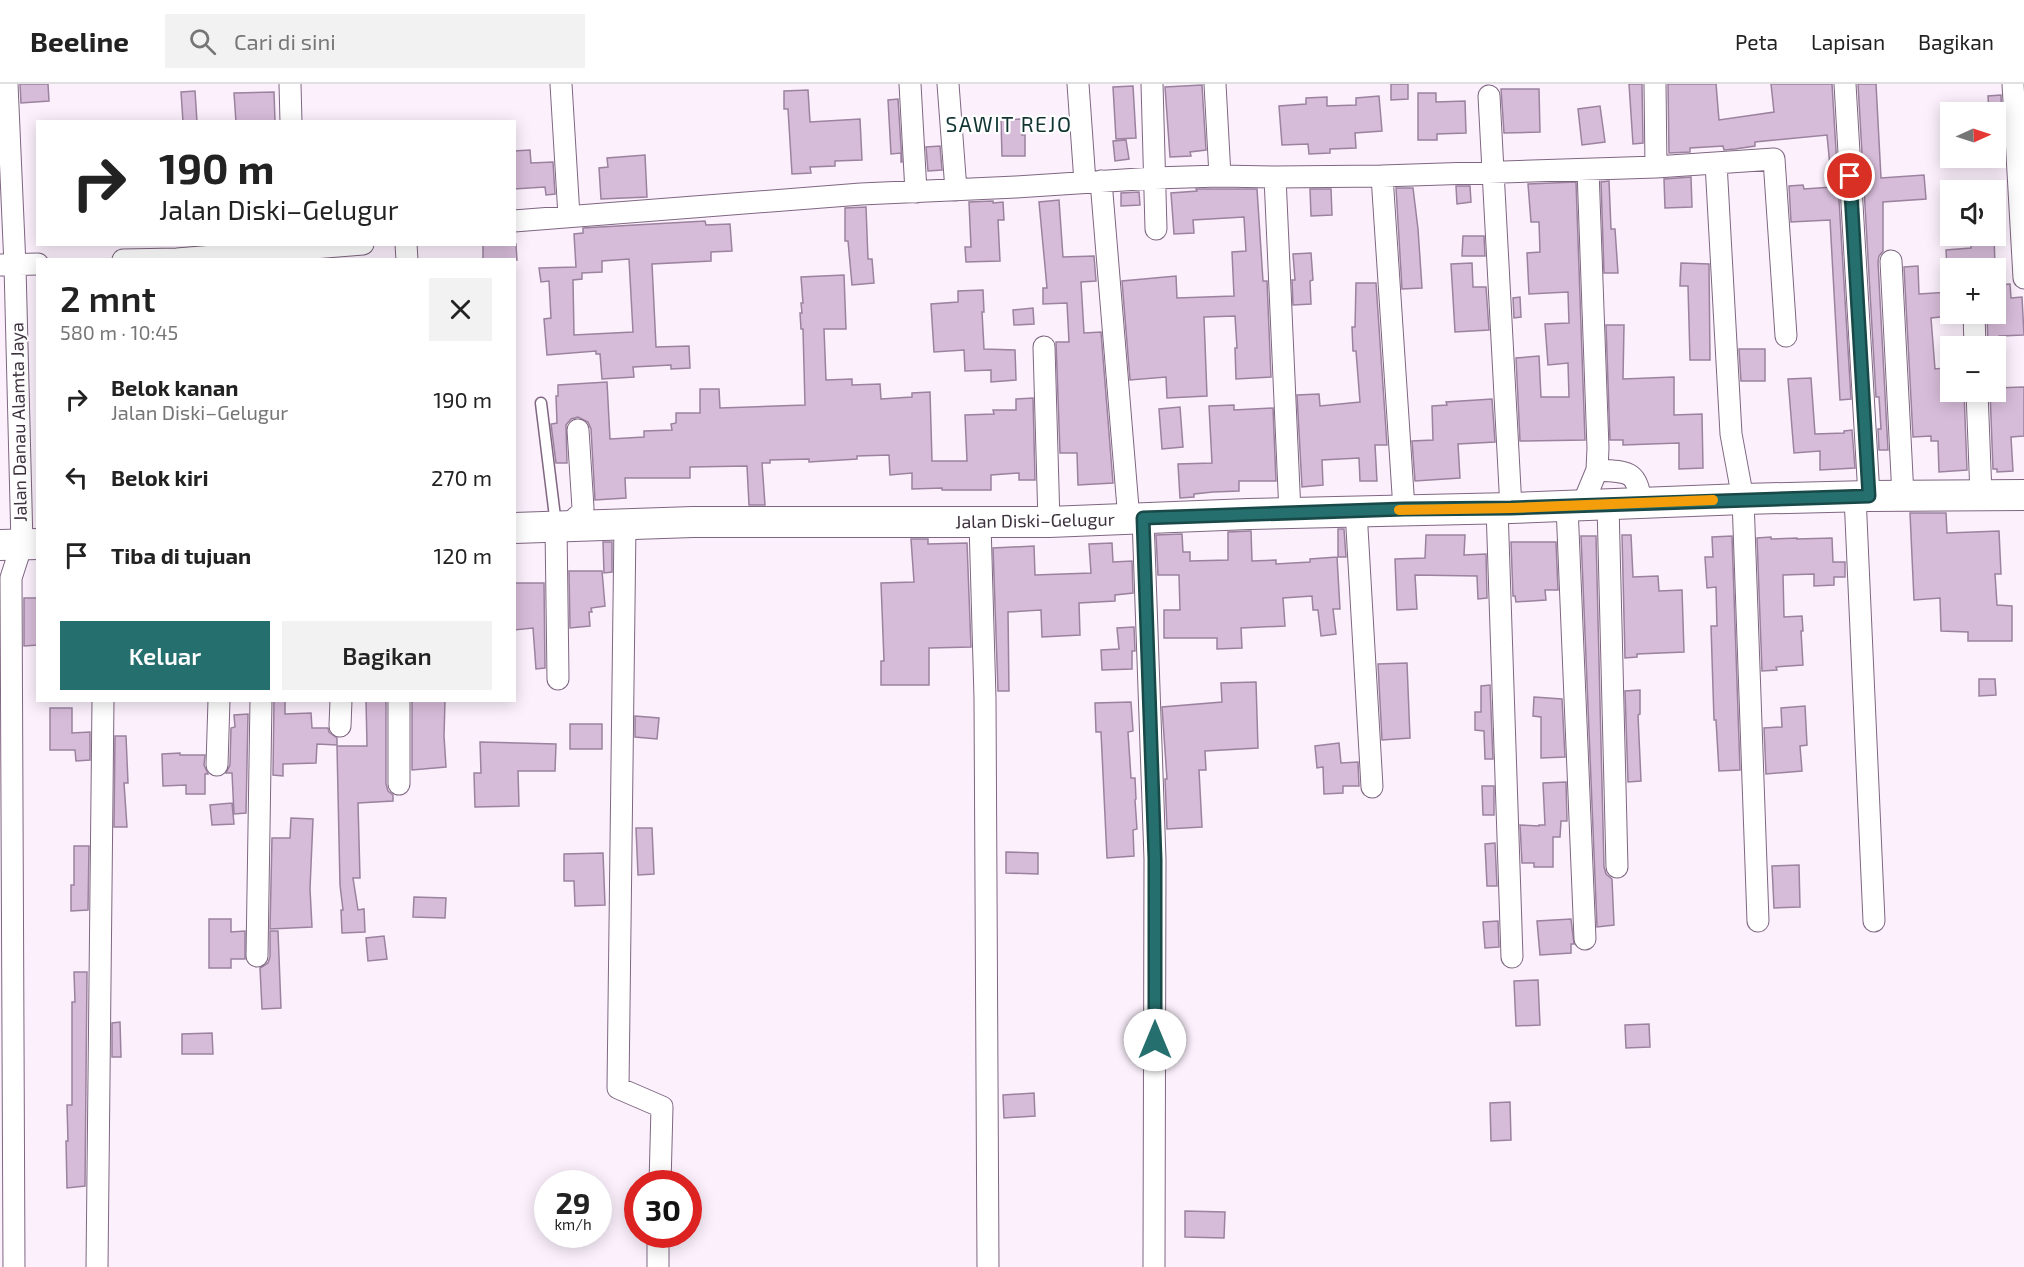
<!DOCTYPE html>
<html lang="id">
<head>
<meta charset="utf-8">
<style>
  :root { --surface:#fff; --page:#f2f2f2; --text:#222; --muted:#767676; --line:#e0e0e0; --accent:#25706e }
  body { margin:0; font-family:"Exo 2",sans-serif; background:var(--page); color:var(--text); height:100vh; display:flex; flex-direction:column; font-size:22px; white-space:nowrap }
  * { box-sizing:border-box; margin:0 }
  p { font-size:20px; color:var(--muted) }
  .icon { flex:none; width:33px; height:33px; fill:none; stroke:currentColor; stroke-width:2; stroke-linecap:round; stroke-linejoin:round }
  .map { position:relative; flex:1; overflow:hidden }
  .sheet { position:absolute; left:36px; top:174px; width:480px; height:444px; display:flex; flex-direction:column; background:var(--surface); border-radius:0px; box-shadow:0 3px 15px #0003 }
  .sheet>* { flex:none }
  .top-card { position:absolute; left:36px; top:36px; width:480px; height:126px; border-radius:0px; box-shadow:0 3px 15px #0003; background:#fff; color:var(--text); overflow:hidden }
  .needle { width:39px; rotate:87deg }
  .fabs { position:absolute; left:1940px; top:18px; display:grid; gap:12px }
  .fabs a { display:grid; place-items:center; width:66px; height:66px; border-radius:0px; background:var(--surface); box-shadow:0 3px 15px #0003; font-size:30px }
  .speed { position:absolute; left:534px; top:1086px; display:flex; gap:12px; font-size:30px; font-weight:700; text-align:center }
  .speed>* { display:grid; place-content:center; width:78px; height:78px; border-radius:50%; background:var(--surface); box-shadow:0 3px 15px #0003; line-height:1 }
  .speed small { font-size:15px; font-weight:400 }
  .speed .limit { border:9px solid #d22; background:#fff; color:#111 }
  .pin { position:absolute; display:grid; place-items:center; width:51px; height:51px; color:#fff; margin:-26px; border:3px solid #fff; border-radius:50%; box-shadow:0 2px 6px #0007 }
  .me { position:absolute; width:66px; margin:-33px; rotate:0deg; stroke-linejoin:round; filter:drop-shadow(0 0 4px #0008) }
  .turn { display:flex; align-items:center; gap:21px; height:126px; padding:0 24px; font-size:27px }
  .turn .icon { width:78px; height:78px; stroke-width:2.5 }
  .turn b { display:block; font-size:42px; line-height:51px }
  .round { display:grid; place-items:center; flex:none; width:63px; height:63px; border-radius:0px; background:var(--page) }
  .headline { display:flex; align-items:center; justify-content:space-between; height:102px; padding:0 24px }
  h1 { font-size:36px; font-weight:600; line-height:45px }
  .button { display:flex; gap:12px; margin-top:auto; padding:12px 24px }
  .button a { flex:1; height:69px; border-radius:0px; background:var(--accent); color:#fff; font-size:24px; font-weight:600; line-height:69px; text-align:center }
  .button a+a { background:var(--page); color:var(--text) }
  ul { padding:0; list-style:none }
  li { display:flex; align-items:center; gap:18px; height:78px; padding:0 24px }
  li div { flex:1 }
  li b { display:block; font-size:22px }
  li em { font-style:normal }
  header { display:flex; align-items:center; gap:36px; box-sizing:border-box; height:84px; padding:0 30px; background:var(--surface); border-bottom:2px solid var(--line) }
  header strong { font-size:28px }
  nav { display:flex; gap:33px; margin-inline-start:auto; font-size:21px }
  .search { width:420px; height:54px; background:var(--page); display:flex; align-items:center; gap:15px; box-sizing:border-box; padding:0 21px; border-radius:0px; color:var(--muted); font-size:22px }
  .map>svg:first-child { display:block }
  .building { fill:#d7bcd9; stroke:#9b829e; stroke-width:1.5; fill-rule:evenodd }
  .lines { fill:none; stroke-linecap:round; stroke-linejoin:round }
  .service-casing { stroke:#7f6681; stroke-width:13 }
  .minor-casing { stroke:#7f6681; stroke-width:23 }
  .secondary-casing { stroke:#7f6681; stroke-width:32 }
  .service { stroke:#fff; stroke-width:10 }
  .minor { stroke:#fff; stroke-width:21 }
  .secondary { stroke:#fff; stroke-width:30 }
  .route-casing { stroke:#184948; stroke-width:15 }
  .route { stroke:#25706e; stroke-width:10 }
  .slow { stroke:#f59e0b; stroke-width:10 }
  .labels { text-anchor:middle; stroke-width:4.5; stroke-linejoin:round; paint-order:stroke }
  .street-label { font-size:18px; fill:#3e333f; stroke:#fff }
  .quarter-label { font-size:21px; letter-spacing:1.5px; fill:#113433; stroke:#fff }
</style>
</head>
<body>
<header>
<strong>Beeline</strong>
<div class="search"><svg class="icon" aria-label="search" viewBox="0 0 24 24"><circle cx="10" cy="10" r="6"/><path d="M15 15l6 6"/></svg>Cari di sini</div>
<nav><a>Peta</a><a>Lapisan</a><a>Bagikan</a></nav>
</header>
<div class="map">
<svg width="2024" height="1183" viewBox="0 0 2024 1183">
  <rect width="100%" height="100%" fill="#fbf0fc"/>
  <path class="building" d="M20,0H48L49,17L21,19Z
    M1391,0H1408V15L1391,16Z
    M1629,0H1642L1643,59L1633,60Z
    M1668,0H1716L1719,36L1774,28L1771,0H1832L1851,315L1840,316L1830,136L1791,138L1789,102L1803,101L1804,105L1832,103L1827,51L1755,58V62L1735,65L1724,66L1723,62L1690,64V68L1669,69Z
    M1858,0H1876L1881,94L1924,91L1926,115L1883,118V167L1879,172L1878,178L1888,366H1879L1878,345H1881L1879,313H1876Z
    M1202,1L1206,66L1190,68L1191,72L1170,73L1165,3Z
    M1133,2L1136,54L1116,55L1113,3Z
    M1501,5H1539L1540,48L1504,49Z
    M808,6L810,38L860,35L862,76L835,77V82L810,83L811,89L792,90L788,25H784V7Z
    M195,7L197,38H183L181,8Z
    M274,8L275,38H236L234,9Z
    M1418,9H1436V18L1465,17L1466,49L1437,50V56H1418Z
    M2001,11L2002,38L1995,39V28H1989L1988,12Z
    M1379,12L1382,47L1355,49L1356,64L1330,65V69L1309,70L1308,60L1282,61L1279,22L1306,20V14L1327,13V22L1356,21V14Z
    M898,15L902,78H901V69L891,70L888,16Z
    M1600,22L1605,58L1582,61L1578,25Z
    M1022,35V51H1025V72H1002L1001,36Z
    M1126,56L1129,75L1115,77L1113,57Z
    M940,62L942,86L928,87L926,63Z
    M530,66L531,79L553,78L555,110L546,111L545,103L514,105V67Z
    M645,71L647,113L601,115L599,84L608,83L607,74Z
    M1691,93L1692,123L1665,124L1664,95Z
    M1609,97L1611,145H1615L1618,189H1604L1601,98Z
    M1576,98L1585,356L1520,357L1516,274L1539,272L1541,313H1569L1568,279L1548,281L1545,240L1569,239L1568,208L1529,210L1527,169L1540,168L1539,138H1531L1528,100Z
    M1456,102H1470L1471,118L1457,120Z
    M1396,104H1413L1418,145L1422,204L1402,205Z
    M1196,105H1257L1263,197H1267L1271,293L1236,295L1235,264H1237L1235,232L1204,233L1207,312L1167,314L1166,293L1130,296L1122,197L1176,192L1177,214L1234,212L1232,168L1246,167L1244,133L1193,136L1194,149L1174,150L1171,109L1197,107Z
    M1310,105H1331L1332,131L1311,132Z
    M1139,108L1140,121L1121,122V109Z
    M1059,116L1063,173L1094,172L1096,197L1081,198L1084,249L1101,248L1113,399L1078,401L1077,369H1060L1056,258H1069L1067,219L1043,220V204H1047L1039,118Z
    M993,117V119L1003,118L1004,136H998L1000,177L966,178L965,163H971L969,118Z
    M866,123L868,175H872L874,199L852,201L848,157H845V124Z
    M705,137L706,141L730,140L732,167L711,168V177L652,180L656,263L689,262L690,284L671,285V281L633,283L634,293L602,295L600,270H596V267L547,271L544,235L551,234L549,197L541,198L539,184L576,183L574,150L583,149V144ZM629,175L633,248L574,251L573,196L582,195V189L602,188V177Z
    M1463,152H1484L1485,172H1462Z
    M1971,152H1994L1995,182L1947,184L1946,166L1971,164Z
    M483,160H516L517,176H483Z
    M1311,169L1313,196L1310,197L1311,220L1293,221L1292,196H1295L1293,170Z
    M1472,179L1473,203H1486L1489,246L1455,248L1451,180Z
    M1681,179L1709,180L1710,276H1690L1688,202H1680Z
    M1918,182L1919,210L1950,208V232L1931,234L1935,285L1944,284L1946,308H1964L1967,386L1939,388L1938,357H1931V352L1913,353L1904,183Z
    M844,191L846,245H824L826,296L852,295V301L880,300L881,315L912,313V309L930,308L932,377H967L965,331L994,330L993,326H1016V315L1033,314L1035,396H1019V389L991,391V406H942V404L912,405V389L890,391L889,371L857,372V375L809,378V375L770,376V379H762L765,421H749L747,382L690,383V394H625L626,414L595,416L591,345L588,338L578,333L571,335L566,341L567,379H556L551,340L557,339L556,312H558V301L607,298L610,355L644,353V347L672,346L671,340L676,339V329H700V305H719L720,324L805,321L803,245H801L800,229H802L801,219H803L801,193Z
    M1356,199H1376L1387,361H1375L1377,397H1360L1359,374L1322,376L1323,401L1302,403L1297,311L1319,310L1320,322L1360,318L1356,267H1353L1352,243H1355Z
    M2010,200L2011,214L2022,213L2024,251L1999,252V262H1988L1987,230H1995V201Z
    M983,206L984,228H982L984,265L1015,266L1016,296L991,298V286L965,287L964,266L934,268L931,220L958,218V207Z
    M1520,213L1521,233L1514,234L1513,214Z
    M1033,224L1034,240L1014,241L1013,226Z
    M1606,241H1624L1623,295L1674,293V331L1702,330L1703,384L1679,385V359L1623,361V356H1610Z
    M1739,265H1765V297H1741Z
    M1811,294L1815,350L1844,349V347L1852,346L1855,384L1820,386V367L1794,369L1788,295Z
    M2024,303V352L2011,353L2013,387L1997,388V385H1993L1990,308H1995V304Z
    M1492,315L1495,358L1458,360L1460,394L1415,397L1412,357L1433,356L1432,322L1447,321L1446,318Z
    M1234,321V326L1273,324L1276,397H1239V407L1213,408L1194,410V413L1180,414L1178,380L1212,379L1209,322Z
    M1180,323L1183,363L1162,365L1159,325Z
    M1910,429H1946L1947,449L1999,447L2001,490H1995L1997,521L2012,522V557H1968V548L1941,547L1940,514L1914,516Z
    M1338,445H1344L1346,473H1338Z
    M1250,447H1251L1252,477L1276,476V480L1310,478V475L1337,473L1340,525H1333L1336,550L1321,552L1318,526H1313L1312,512L1283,514L1285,542L1241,544L1242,564L1217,565V554H1164V526H1180L1179,491H1158L1156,451L1182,450L1183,468H1190V477L1228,476V448Z
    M1426,451H1465L1464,471L1486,470L1487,514L1478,515L1477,492L1415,491L1417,525L1397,526L1395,475L1425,474Z
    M1622,451H1631L1633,493L1658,492L1659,507L1682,506L1684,568L1637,570V573L1625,574Z
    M1581,452H1596L1604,783L1606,790L1612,795L1614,841L1597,843Z
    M1732,452L1740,686L1719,687L1716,636H1714L1711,542H1717L1716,503L1707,504L1705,473H1713L1712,453Z
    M1771,453V455L1797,454V455L1832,454L1833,478H1845V493H1834V501L1814,502V490L1783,491L1784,533L1802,532L1803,547H1801L1803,581L1776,583L1777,586L1762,587L1757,454Z
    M911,455H928V460L967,459L971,563L929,564V601H881V577H884L881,499L914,498Z
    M603,458H612V488L604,489Z
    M1511,458H1556L1558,506H1545L1546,516L1516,518L1515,512H1513Z
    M1112,459L1113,478L1132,477L1133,509L1115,511V517L1079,519L1080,551L1042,553L1041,526L1008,528L1009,607H998L993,464L1034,462L1035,491L1091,489L1089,460Z
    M569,487H602L605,522L591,524L592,528H589L590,542L570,544Z
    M514,499H544L545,584L536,585L533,544L514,546Z
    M24,514H38V561L24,562Z
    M1134,543L1135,567H1132V585L1102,586L1101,566L1119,565L1117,544Z
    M1407,579L1410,654L1382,656L1378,580Z
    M1979,595H1995L1996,611L1979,612Z
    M1256,598L1258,664L1205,667L1206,686H1199L1202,743L1167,745L1165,695H1167L1162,623L1222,618L1221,599Z
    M1490,601L1493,675H1485L1484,647L1475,646V628H1481V602Z
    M1640,606V630L1638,631L1641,697L1628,698L1625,607Z
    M1534,613L1562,615L1565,673L1541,674V633L1533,632Z
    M274,616H285V630L311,629L312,644H328L329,648L337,654V661L317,660L316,679L283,680V692L273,691Z
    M366,616H386V700L388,707L393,711V717L358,719L360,794H353L358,826L364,825L365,848L342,849L341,826H343L340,801L337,662H367Z
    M412,616H445L444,652L446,683L412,686Z
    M1131,618L1133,647L1128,648L1131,694H1135L1136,715L1135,716L1137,745L1133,746L1134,772L1107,774L1101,648H1096L1095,619Z
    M1805,622L1807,661L1800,662L1802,687L1766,690L1764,644L1782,643L1781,624Z
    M50,624H72V649L90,648V676L76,677L75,666H50Z
    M248,630L246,729L234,730L232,689H226L230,681L231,644L235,643L234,631Z
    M635,632L659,634L657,655L635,653Z
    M570,640H602V665H570Z
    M115,652H126L128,699H124L127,743H114Z
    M480,658L556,660L555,687H518L519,722L475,723L474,689H481Z
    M1339,659L1341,679L1358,678L1359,702H1343V709L1324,710L1323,683L1317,684L1315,662Z
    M180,669V671H205L204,681L208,690H205V710H186V701L163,702L162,670Z
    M1566,698L1567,737H1561L1560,753H1553V783H1534V779H1522L1520,741L1539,742V741H1545L1543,699Z
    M1482,702H1494V731H1483Z
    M232,719L234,740L212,741L210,721Z
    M291,734L313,735L310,805L312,843L270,845L272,754H290Z
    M636,744H652L654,790L638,791Z
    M1495,759L1497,802H1487L1485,760Z
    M74,762H89L88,826L71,827V801H74Z
    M1006,768L1038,769V790L1006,789Z
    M603,769L605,821L575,822L574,797H564V770Z
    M1799,781L1800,823L1774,824L1772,782Z
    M414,813L446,814L445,834L413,833Z
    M209,835H231V848L245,847V875H231V884H209Z
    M1571,835L1574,860H1571V869L1540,871L1537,837Z
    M1498,837L1499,863L1485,864L1483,838Z
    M270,847H278L281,924L262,925L260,884L268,879L270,873Z
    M384,852L387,875L368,877L366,854Z
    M74,888H87L85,1102L67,1104L66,1057H68L67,1021H72V918H75Z
    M1538,896L1540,941L1516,942L1514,897Z
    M120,938L121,973H112V939Z
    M1649,940L1650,963L1626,964L1625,941Z
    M212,949L213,970H182V950Z
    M1034,1009L1035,1032L1004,1034L1003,1011Z
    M1510,1018L1511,1056L1491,1057L1490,1019Z
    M1185,1127L1225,1128L1224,1154L1185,1153Z"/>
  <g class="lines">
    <defs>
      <path id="service" d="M541,319L556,441"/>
      <path id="minor" d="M7,0L15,182L22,460L11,494L14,1183
        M290,0L291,38
        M561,0L569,132
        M910,0L916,108
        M948,0L956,106
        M1078,0L1085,98
        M1152,0L1156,145
        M1215,0L1220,92
        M1655,0L1656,83
        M1845,0L1869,412
        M2013,0L2024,194
        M1489,12L1511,424
        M1716,79L1731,350L1743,415L1758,837
        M1382,92L1404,425
        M1275,93L1290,429
        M1101,97L1129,436
        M514,137L861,110L1016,103L1154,94L1220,92L1275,93L1382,92L1656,83L1774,75L1786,252
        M406,160L407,176
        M123,176L177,175L363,160
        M1891,177L1903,412
        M0,181L38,180
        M1974,230L1975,262
        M1044,263L1049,438
        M1977,308L1981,411
        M1597,386C1627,388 1637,385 1641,419
        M1855,412L1874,837
        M1608,421L1617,783
        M1567,422L1585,855
        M1582,422L1597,386L1598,364L1588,86
        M1497,424L1512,873
        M1356,427L1372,703
        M1143,434L1155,775L1154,1183
        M980,439L985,614L988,1183
        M625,440L618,1004L662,1023L660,1100
        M568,441L581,429L583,424L578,346
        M556,442L558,595
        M399,616V700
        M340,642L341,616
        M217,681L219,616
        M257,872L261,616
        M97,1183L103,616
        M658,1183V1150"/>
      <path id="secondary" d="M514,444L693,438H1049L1249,430L1511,424L1743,415L1869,412L2024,411
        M0,461L38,460"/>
    </defs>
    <use href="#service" class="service-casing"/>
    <use href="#minor" class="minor-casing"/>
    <use href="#secondary" class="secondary-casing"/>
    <use href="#service" class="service"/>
    <use href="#minor" class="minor"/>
    <use href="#secondary" class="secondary"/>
  </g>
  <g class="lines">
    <defs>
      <path id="route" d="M1155,956V775L1143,434L1404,425L1511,424L1869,412L1850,92"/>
    </defs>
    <use href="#route" class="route-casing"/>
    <use href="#route" class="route"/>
    <path class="slow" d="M1399,426L1511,424L1713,416"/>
  </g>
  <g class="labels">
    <g class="street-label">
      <text transform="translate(19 338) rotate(-91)" y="6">Jalan Danau Alamta Jaya</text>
      <text transform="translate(1035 437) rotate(-1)" y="6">Jalan Diski–Gelugur</text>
    </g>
    <g class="quarter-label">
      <text x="1009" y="48">SAWIT REJO</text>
    </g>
  </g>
</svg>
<div class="fabs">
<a><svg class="needle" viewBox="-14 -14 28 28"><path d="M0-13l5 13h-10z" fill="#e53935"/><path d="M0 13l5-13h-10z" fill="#767676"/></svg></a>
<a><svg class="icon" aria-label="sound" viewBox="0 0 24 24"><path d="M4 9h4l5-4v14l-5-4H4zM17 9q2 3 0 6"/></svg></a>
<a>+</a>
<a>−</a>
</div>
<div class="speed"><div>29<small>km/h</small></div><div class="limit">30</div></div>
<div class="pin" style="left:1850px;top:92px;background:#d93025"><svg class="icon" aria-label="arrive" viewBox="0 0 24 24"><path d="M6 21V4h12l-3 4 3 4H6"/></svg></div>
<svg class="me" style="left:1155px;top:956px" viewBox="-20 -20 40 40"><circle r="19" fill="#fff"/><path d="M0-13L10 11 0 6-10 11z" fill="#25706e"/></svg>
<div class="top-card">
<div class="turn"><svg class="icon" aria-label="right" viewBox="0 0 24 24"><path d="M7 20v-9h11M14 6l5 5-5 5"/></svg><div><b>190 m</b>Jalan Diski–Gelugur</div></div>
</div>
<section class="sheet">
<div class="headline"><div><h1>2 mnt</h1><p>580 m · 10:45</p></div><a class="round"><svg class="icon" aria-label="close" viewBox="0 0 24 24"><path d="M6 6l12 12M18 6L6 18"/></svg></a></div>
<ul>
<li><svg class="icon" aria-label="right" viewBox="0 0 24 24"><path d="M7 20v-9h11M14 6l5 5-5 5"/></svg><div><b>Belok kanan</b><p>Jalan Diski–Gelugur</p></div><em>190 m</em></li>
<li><svg class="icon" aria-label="left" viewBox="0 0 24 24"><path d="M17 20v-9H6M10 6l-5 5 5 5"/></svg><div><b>Belok kiri</b></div><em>270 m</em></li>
<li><svg class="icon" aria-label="arrive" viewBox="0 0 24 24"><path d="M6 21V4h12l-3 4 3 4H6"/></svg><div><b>Tiba di tujuan</b></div><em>120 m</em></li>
</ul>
<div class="button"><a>Keluar</a><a>Bagikan</a></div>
</section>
</div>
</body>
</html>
